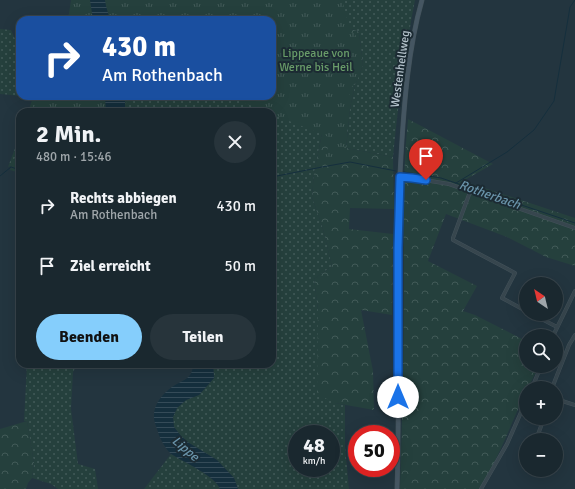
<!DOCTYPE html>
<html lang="de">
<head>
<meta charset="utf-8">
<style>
  :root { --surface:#1a282f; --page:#27343b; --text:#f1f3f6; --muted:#9fa6aa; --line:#38444b; --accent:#85cefc }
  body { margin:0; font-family:Signika,sans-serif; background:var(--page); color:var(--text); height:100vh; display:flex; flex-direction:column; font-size:15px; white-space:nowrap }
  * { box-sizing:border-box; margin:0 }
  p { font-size:13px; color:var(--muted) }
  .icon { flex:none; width:22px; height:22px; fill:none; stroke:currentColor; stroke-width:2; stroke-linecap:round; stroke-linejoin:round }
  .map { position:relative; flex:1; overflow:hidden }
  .side { position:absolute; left:16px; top:108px; width:260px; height:260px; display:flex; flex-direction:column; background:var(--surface); border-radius:12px; box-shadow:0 4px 16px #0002,0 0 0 1px var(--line) }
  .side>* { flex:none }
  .guide { position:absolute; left:16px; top:16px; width:260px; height:84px; border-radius:12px; box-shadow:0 4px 16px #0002,0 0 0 1px var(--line); background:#1a4fa0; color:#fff; overflow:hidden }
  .needle { width:26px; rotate:325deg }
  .fabs { position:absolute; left:519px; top:277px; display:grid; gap:8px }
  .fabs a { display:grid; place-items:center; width:44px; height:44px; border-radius:50%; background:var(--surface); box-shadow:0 4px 16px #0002,0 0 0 1px var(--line); font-size:20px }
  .speed { position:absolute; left:288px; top:425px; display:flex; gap:8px; font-size:20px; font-weight:700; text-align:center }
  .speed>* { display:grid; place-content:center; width:52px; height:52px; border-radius:50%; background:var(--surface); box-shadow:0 4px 16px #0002,0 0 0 1px var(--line); line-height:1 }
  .speed small { font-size:10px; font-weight:400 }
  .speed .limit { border:6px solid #d22; background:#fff; color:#111 }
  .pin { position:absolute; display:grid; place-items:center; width:34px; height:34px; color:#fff; margin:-41px -17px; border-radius:50% 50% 50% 0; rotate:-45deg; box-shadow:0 0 4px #0007 }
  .pin .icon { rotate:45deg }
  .me { position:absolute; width:44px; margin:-22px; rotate:0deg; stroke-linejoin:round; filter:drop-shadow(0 0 3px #0008) }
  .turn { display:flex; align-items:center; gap:14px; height:84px; padding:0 20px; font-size:18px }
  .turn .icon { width:52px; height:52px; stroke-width:2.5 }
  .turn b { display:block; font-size:28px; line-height:34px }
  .round { display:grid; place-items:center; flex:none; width:42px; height:42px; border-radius:21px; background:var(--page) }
  .overview { display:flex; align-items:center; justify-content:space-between; height:68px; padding:0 20px }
  h1 { font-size:24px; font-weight:700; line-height:30px }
  .button { display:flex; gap:8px; margin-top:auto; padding:8px 20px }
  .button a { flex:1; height:46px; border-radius:24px; background:var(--accent); color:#111; font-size:16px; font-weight:700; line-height:46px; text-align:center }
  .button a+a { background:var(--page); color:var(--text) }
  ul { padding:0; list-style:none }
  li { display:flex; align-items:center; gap:12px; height:60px; padding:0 20px }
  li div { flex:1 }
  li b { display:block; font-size:15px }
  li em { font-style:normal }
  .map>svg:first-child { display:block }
  .grass { fill:url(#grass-dots); fill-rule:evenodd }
  .forest { fill:url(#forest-crowns) }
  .park { fill:url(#park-tufts) }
  .water { fill:url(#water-rules) }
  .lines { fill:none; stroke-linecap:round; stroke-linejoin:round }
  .stream { stroke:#152f3d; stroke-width:1 }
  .minor-casing { stroke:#43525a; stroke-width:4 }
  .secondary-casing { stroke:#43525a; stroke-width:5 }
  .minor { stroke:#37464e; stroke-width:3 }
  .secondary { stroke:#455662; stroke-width:4 }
  .route-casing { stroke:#114b97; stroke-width:10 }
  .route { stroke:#1a73e8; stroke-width:7 }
  .labels { text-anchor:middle; stroke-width:4; stroke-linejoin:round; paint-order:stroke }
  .park-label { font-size:12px; fill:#699c69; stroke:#1c2b33 }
  .street-label { font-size:12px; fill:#b3c1ca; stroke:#1c2b33 }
  .water-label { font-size:13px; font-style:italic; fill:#6a94aa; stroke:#1c2b33 }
</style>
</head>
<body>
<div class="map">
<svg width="575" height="489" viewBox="0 0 575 489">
  <defs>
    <pattern id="grass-dots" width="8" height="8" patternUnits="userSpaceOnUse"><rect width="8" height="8" fill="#25403d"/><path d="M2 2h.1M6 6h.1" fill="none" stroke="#425a58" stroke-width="1.8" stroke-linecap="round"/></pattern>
    <pattern id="forest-crowns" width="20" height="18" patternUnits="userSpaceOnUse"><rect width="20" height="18" fill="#25403d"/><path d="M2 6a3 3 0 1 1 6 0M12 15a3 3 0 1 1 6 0" fill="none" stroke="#425a58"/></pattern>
    <pattern id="park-tufts" width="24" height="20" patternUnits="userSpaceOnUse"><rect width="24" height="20" fill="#25403d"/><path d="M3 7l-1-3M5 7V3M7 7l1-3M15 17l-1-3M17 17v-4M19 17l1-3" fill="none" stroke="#425a58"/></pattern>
    <pattern id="water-rules" width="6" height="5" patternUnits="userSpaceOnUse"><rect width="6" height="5" fill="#152f3d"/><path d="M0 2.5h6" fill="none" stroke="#354b58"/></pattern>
  </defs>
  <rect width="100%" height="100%" fill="#23353f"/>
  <path class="grass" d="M105,0H415C405,52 398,105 393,157L346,148L350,108L355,85L363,65L359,32L352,29L337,32L323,129L314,173L312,197L323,229L332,266L314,279L318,309L335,403L345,405V446L349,489H238L234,478L217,460L189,443L181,436L174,427L173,417L177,408L186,400L199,395L214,378L213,364H272V112H125V96H272V20ZM297,434H331V468H297Z
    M0,29L11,30L20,50V96H105L106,112H28L33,97L0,94Z
    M20,135V169L11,166L8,167Z
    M27,364H77L73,372L71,409L78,464L95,469L98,489H58L51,484L32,478L34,463L27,421H24Z
    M171,454C183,461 216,477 220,489H144Z"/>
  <path class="forest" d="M352,29L359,32L363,65L355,85L350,108L346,148L393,157L394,209L350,208L349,229L393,234L392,315L361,310L373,371L374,410L335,403L317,394L318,309L314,279L332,266L323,229L312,197L314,173L323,129L337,32Z
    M408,119L493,164L463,181L575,218V266L546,257L507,237L446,214L428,261L477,286L463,311L475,315L526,341V366H539L528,388H526V392C510,425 499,459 479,489H400C402,422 404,356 404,289C404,232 402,176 408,119Z
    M27,421L34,463L32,478L28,483L26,489H0V429Z"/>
  <path class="park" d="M71,0H342L351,33H354C361,42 363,66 359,76C357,82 353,85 350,89L349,116L342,163L324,159L331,138L272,114V112H267L228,96H272V20H68Z
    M38,96H137L112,112H32Z
    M20,144V173L10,170Z"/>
  <path class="water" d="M90,0H105L106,6L110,20H93Z
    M105,96H125V112H106Z
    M193,364H213L214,378L199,395L186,400L177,408L173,417L174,427L181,436L189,443L217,460L234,478L238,489H220C216,476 185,463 173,455C167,452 160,439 158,432C157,428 154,422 154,418C153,405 162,394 172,387C183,380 193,379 193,364Z"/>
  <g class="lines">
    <path class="stream" d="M404,172L441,178L575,223
      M0,176L11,167L20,170
      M272,177L322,167L350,162L396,171
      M456,183L507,152L534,130L554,101L570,7L575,0"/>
    <defs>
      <path id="minor" d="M399,177L412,178L449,184L575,228
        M470,192L453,238V240L515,273L502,298L526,311
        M532,314L557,327
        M553,336L575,291
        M532,388L541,366
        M552,388L569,345L575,335
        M556,399L575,405
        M536,440L544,418
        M481,489L507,444L526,401"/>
      <path id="secondary" d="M397,489C401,378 394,267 401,156C404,105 408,49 422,0"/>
    </defs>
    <use href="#minor" class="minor-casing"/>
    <use href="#secondary" class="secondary-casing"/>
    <use href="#minor" class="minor"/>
    <use href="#secondary" class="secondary"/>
  </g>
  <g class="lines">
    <defs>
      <path id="route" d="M398,397V248L400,177L412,178L426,180"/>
    </defs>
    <use href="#route" class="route-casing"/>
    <use href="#route" class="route"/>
  </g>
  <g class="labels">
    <g class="park-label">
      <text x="316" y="57">Lippeaue von<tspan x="316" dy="14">Werne bis Heil</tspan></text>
    </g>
    <g class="street-label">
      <text transform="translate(400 69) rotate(-82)" y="4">Westenhellweg</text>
    </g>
    <g class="water-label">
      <text transform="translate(490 194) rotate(19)" y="5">Rotherbach</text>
      <text transform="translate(186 448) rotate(40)" y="5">Lippe</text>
    </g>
  </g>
</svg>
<div class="fabs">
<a><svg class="needle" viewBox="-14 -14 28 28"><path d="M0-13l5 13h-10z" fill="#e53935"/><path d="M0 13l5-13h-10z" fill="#9fa6aa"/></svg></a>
<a><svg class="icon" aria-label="search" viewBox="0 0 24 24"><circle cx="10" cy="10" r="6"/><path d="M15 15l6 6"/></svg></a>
<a>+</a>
<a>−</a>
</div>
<div class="speed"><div>48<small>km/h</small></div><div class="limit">50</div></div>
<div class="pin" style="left:426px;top:180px;background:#d93025"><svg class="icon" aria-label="arrive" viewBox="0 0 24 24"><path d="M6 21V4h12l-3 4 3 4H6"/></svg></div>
<svg class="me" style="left:398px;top:397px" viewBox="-20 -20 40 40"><circle r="19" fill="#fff"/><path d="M0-13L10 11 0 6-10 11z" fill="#1a73e8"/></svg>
<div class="guide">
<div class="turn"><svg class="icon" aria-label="right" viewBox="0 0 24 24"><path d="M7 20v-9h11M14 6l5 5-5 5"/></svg><div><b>430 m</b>Am Rothenbach</div></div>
</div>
<section class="side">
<div class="overview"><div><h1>2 Min.</h1><p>480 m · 15:46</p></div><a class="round"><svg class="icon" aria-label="close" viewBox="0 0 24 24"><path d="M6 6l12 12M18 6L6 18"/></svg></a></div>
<ul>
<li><svg class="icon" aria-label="right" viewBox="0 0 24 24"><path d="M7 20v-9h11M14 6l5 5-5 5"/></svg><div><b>Rechts abbiegen</b><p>Am Rothenbach</p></div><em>430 m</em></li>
<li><svg class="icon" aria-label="arrive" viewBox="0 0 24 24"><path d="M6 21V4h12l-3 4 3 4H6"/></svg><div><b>Ziel erreicht</b></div><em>50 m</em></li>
</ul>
<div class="button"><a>Beenden</a><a>Teilen</a></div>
</section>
</div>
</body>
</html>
